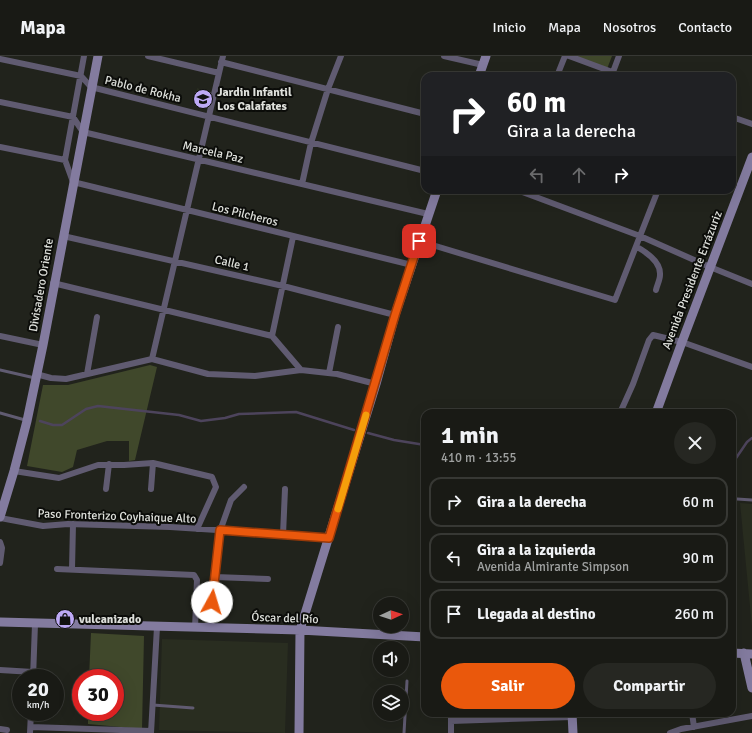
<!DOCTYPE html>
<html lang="es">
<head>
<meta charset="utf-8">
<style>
  :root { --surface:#191a15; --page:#262722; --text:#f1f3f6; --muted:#9fa1a0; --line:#373834; --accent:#ea580c }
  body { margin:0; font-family:Signika,sans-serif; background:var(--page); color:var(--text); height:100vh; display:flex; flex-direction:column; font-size:15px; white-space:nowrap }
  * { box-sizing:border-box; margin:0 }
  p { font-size:13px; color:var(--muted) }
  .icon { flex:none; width:22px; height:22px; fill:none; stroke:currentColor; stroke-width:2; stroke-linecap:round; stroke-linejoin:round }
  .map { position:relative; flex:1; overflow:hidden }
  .side { position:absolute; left:421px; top:353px; width:315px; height:308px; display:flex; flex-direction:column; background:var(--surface); border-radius:12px; box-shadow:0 4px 16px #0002,0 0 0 1px var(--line) }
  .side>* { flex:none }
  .guide { position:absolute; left:421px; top:16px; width:315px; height:122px; border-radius:12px; box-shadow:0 4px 16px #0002,0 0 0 1px var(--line); background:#202124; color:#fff; overflow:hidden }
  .needle { width:26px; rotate:87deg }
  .tools { position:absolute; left:373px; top:541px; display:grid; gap:8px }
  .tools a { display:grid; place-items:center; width:36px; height:36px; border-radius:50%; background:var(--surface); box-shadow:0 4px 16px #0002,0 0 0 1px var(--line); font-size:20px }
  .speed { position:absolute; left:12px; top:613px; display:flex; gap:8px; font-size:20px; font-weight:700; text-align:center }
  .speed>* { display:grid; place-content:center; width:52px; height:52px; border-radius:50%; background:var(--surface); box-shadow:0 4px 16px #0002,0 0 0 1px var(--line); line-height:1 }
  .speed small { font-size:10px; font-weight:400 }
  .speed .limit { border:6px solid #d22; background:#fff; color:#111 }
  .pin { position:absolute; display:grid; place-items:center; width:34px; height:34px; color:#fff; margin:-17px; border-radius:8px; box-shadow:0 2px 6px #0006 }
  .me { position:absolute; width:44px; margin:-22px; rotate:6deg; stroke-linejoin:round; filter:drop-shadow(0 0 3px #0008) }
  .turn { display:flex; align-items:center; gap:14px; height:84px; padding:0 20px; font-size:18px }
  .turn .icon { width:52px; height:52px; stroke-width:2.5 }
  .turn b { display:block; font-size:28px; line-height:34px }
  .lanes { display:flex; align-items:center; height:38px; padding:0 20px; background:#0003; justify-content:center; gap:20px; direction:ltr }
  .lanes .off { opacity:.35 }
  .round { display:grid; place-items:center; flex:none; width:42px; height:42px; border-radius:21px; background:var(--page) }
  .overview { display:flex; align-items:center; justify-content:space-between; height:68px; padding:0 20px }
  h1 { font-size:24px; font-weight:700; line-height:30px }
  .primary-button { display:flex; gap:8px; margin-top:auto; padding:8px 20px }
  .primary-button a { flex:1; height:46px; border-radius:24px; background:var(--accent); color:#fff; font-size:16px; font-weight:700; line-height:46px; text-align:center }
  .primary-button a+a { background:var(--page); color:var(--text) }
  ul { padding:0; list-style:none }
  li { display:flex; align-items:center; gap:12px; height:50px; margin:0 8px 6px; padding:0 12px; border:2px solid var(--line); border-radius:12px }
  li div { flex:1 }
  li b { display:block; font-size:15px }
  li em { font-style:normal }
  header { display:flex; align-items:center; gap:24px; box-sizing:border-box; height:56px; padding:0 20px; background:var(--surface); border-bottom:1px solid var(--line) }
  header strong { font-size:19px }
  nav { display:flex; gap:22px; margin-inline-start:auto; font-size:14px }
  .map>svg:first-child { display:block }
  .built { fill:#292d20 }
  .green { fill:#40482b }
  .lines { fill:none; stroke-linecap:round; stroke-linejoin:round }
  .stream { stroke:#4d445c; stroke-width:2.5 }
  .lane { stroke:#605b71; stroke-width:3 }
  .street { stroke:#605b71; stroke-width:6 }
  .secondary { stroke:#837b9f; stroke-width:9 }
  .route-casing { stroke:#983908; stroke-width:10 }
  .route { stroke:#ea580c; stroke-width:7 }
  .slow { stroke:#f59e0b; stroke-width:7 }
  .labels { text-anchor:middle; stroke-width:4; stroke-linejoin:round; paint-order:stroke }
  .street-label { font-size:12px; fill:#dfe1dc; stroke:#0b0c09 }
  .poi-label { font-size:12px; font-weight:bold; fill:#dfe1dc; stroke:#0b0c09; text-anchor:start }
</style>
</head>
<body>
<header>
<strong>Mapa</strong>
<nav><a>Inicio</a><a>Mapa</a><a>Nosotros</a><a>Contacto</a></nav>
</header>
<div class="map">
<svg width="752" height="677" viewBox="0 0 752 677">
  <rect width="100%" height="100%" fill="#21231c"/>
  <path class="built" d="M197,32L211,37L209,53L195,50Z
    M740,447L752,448V571Z
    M162,583L288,587L285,677L159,674Z"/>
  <path class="green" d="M574,0H612L607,13Z
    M150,309L157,311L135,404L129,405V385H107L77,394L73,411L62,416L27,410L43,329H68Z
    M91,577L144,580L142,673L88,668V656H115V622H89Z"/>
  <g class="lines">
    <path class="stream" d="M40,365L53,369H62L86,353L98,350L179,359L201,365L225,362L239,358L296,356L354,374
      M368,377L394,384L425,389
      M732,408L747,386L752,382"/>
    <path class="lane" d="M0,314L35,322
      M0,357L25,364
      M737,443L752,444
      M153,649L193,652
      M404,677L407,625"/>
    <path class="street" d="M84,0L65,104L73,126L412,209
      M148,0L219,17
      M444,0L483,9
      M569,0L623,20
      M0,3L81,20L91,31L425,115
      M221,6L425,58
      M613,16L619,0
      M557,20L565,0
      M0,46L73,61L83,76L428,158
      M732,61L752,68
      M0,91L65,104
      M302,128L311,87L328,33L341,0
      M517,134L640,180L710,211L752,228
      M63,180L283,230L395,259
      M419,185L615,244L658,134
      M637,191C646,196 661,206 660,219C660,224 657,229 656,234
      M53,227L272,280L301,314
      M0,280L43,289
      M272,280L293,181
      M152,303L223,0
      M329,317L338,271
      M36,318L51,322L66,323L152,303L208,318L255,320L301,314L337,318L376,328
      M87,318L97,261
      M620,357L633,328L649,284L653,279L682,286L752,311
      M14,415L59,422L98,409H124L153,407L212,421L216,431L197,473
      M106,433L109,408
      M151,433L153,407
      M0,462L43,470L68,468L170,471L329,481
      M283,479L285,433
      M0,486L2,492L0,507
      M57,513L194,519L197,524L195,572
      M72,513L73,468
      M215,521L268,523
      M210,572L220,475L231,444L244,431
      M0,614L33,616
      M33,622L35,568
      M451,657V677
      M692,657L694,671
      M451,665L572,661
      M31,671L151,675
      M0,673L7,674
      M30,677L31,656
      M151,677L157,571
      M670,677L681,673L752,660"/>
    <path class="secondary" d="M479,20L486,0
      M656,357L682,286L752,101
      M0,461L14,415L27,365L43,289L98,0
      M0,566L300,574L425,581
      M732,597L752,598
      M744,597L752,632
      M572,657L573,677
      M299,677L300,574L376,328L395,259L437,134"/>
  </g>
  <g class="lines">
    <defs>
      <path id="route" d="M212,546L220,474L329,482L395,259L419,185"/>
    </defs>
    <use href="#route" class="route-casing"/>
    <use href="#route" class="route"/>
    <path class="slow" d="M338,453L366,359"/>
  </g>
  <defs>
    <symbol id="school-disc" viewBox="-11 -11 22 22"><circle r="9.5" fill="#bda9f5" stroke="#0b0c09"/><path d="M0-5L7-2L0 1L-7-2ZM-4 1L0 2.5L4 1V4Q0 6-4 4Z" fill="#111"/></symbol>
    <symbol id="shop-disc" viewBox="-11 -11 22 22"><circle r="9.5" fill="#bda9f5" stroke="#0b0c09"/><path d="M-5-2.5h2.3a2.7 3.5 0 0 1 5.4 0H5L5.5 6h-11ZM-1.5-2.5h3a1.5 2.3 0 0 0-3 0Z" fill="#111"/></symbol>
  </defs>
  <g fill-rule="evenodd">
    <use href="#school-disc" x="192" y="32" width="22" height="22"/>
    <use href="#shop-disc" x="54" y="552" width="22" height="22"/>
  </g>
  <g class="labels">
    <g class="street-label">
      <text transform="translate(143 33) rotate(14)" y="4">Pablo de Rokha</text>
      <text transform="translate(213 96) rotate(13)" y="4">Marcela Paz</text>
      <text transform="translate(245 158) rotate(14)" y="4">Los Pilcheros</text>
      <text transform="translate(232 207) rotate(13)" y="4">Calle 1</text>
      <text transform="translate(692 224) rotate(-69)" y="4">Avenida Presidente Errázuriz</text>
      <text transform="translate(41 229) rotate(-80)" y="4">Divisadero Oriente</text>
      <text transform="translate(117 460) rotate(2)" y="4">Paso Fronterizo Coyhaique Alto</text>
      <text transform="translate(285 562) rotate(2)" y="4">Óscar del Río</text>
    </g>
    <g class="poi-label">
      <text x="217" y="40">Jardin Infantil<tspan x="217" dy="14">Los Calafates</tspan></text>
      <text x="79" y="567">vulcanizado</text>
    </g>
  </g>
</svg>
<div class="tools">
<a><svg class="needle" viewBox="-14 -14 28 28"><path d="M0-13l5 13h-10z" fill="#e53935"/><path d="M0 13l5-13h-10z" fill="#9fa1a0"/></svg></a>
<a><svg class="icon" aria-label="sound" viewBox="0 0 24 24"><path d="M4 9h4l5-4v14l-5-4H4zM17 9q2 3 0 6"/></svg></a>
<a><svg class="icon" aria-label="layers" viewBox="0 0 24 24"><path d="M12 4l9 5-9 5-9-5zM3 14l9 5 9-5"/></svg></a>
</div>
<div class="speed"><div>20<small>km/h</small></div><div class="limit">30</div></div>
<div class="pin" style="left:419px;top:185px;background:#d93025"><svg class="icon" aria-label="arrive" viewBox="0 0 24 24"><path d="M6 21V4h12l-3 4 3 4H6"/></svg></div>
<svg class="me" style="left:212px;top:546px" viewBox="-20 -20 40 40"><circle r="19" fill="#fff"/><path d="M0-13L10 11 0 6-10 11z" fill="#ea580c"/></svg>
<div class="guide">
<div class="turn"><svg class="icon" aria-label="right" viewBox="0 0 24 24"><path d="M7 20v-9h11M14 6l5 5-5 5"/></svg><div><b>60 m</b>Gira a la derecha</div></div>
<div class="lanes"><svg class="icon off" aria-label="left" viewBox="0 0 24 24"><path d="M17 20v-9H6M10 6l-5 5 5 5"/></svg><svg class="icon off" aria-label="ahead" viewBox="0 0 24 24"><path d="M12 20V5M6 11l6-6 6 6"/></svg><svg class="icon" aria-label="right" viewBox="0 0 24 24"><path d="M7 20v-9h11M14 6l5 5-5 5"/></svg></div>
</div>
<section class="side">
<div class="overview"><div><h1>1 min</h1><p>410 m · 13:55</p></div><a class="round"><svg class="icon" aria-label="close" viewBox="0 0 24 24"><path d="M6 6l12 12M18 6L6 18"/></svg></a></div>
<ul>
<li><svg class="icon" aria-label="right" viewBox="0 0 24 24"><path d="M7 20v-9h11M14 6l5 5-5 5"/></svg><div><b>Gira a la derecha</b></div><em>60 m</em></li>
<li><svg class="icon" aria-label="left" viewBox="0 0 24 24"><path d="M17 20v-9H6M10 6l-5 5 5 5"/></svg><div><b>Gira a la izquierda</b><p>Avenida Almirante Simpson</p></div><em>90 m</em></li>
<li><svg class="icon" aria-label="arrive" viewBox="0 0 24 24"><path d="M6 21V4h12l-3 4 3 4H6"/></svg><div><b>Llegada al destino</b></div><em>260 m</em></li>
</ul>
<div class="primary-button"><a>Salir</a><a>Compartir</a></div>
</section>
</div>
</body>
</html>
